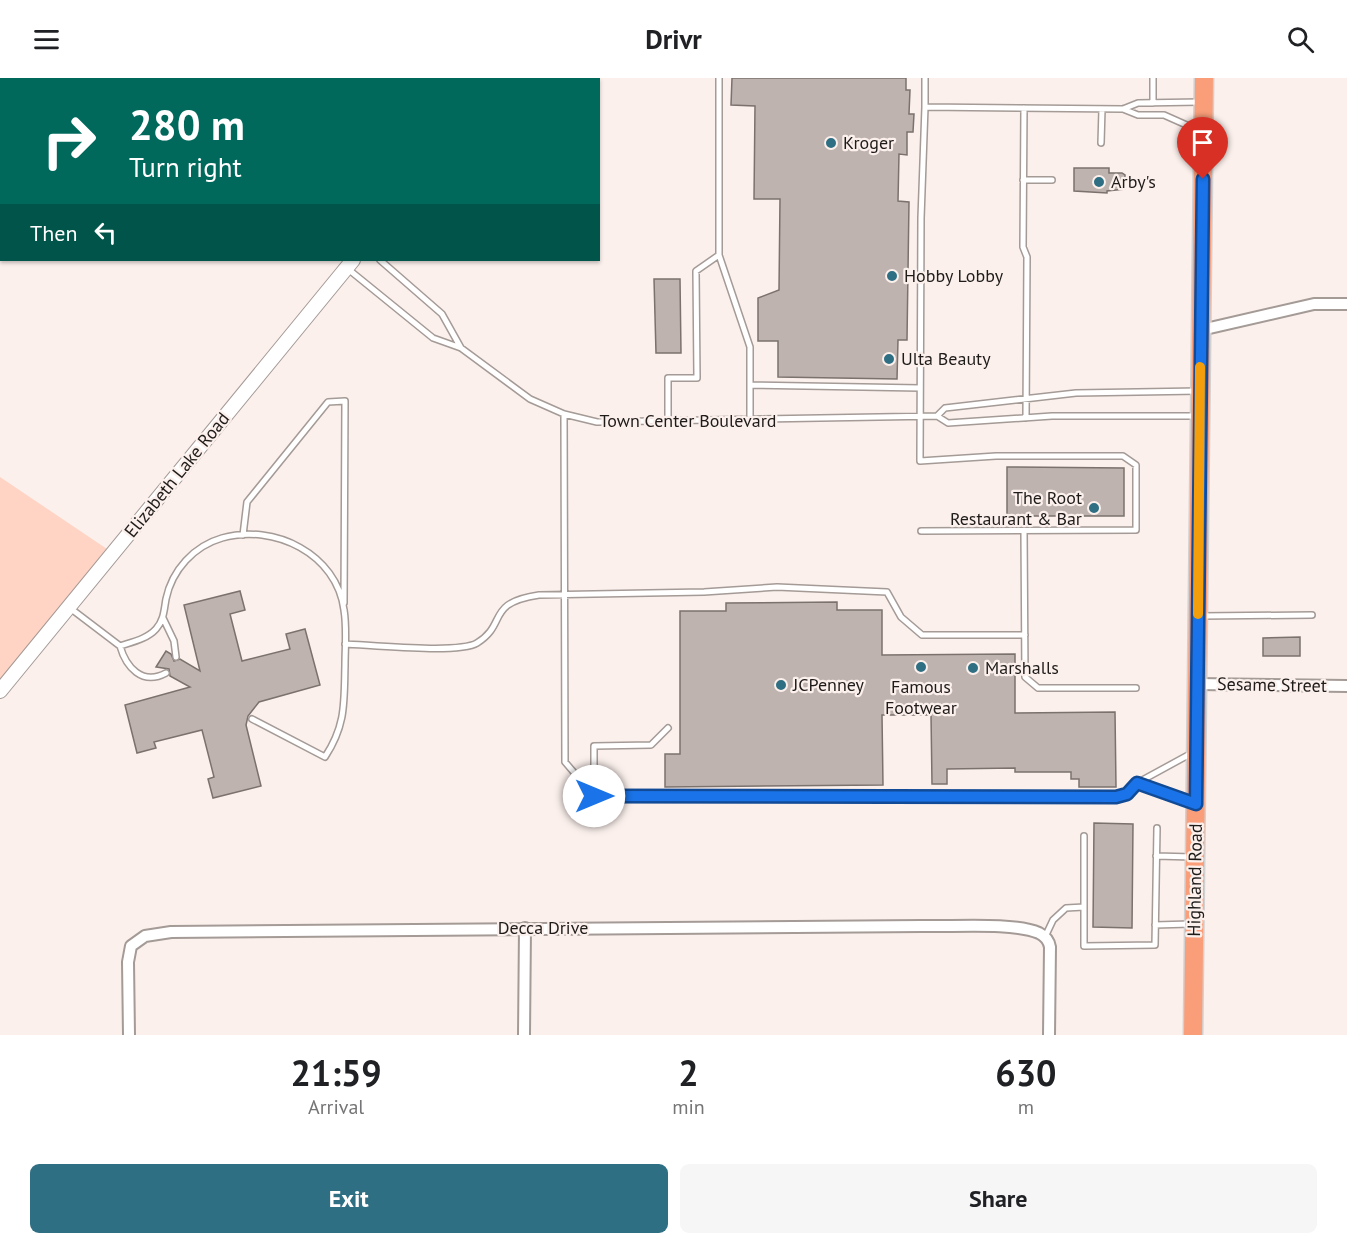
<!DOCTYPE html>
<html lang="en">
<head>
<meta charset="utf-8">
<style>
  :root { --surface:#fff; --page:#f6f6f6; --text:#202124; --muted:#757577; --accent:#2f6f83 }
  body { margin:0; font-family:"PT Sans",sans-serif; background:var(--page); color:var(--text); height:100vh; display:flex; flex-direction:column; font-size:22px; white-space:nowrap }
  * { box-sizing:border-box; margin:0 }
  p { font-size:20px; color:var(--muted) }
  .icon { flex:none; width:33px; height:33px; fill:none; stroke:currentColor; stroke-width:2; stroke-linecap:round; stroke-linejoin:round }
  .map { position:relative; height:957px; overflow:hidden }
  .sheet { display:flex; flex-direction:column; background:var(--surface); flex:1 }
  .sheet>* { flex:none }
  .guide { position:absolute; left:0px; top:0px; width:600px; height:183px; box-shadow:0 2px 4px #0004; background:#00695c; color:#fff; overflow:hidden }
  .pin { position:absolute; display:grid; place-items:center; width:51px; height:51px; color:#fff; margin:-62px -26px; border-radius:50% 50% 50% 0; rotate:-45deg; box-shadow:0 0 6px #0007 }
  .pin .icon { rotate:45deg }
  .me { position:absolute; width:66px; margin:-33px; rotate:90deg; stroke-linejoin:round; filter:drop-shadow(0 0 4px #0008) }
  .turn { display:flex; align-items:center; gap:21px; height:126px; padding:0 30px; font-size:27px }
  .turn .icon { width:78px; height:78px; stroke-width:2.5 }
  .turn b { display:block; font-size:42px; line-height:51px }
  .then { display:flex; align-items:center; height:57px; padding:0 30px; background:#0003; gap:12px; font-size:22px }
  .eta { display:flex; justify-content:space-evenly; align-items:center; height:102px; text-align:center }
  .eta b { font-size:36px; font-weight:600; line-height:42px }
  .action { display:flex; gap:12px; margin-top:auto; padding:12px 30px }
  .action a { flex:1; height:69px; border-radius:9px; background:var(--accent); color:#fff; font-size:24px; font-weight:600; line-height:69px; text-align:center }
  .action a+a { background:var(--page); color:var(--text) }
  header { display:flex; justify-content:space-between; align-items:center; height:78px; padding:0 30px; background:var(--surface); font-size:27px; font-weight:600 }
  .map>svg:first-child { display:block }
  .green { fill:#ffd4c4 }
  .forest { fill:#f39d7c }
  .building { fill:#beb3af; stroke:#7b716d; stroke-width:1.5 }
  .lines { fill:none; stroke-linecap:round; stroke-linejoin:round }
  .service-casing { stroke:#a49a96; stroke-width:8 }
  .minor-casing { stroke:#a49a96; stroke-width:14 }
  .tertiary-casing { stroke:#a49a96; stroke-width:16 }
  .trunk-casing { stroke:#d2d1d1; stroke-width:21 }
  .service { stroke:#fff; stroke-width:5 }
  .minor { stroke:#fff; stroke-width:10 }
  .tertiary { stroke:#fff; stroke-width:14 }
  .trunk { stroke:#fa9e7a; stroke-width:18 }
  .route-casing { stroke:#114b97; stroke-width:15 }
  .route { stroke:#1a73e8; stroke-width:10 }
  .slow { stroke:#f59e0b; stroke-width:10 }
  .poi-dot { fill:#2f6f83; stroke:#fbf0ec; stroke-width:2 }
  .labels { text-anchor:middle; stroke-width:4.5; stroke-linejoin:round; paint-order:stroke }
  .poi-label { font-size:18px; fill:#1e1b19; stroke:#fbf0ec; text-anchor:start }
  .street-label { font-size:18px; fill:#1e1b19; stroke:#fbf0ec }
</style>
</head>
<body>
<header><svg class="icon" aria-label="menu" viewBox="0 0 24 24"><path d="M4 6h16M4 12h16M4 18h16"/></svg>Drivr<svg class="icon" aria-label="search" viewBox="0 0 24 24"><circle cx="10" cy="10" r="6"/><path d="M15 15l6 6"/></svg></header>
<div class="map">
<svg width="1347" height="957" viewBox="0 0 1347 957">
  <rect width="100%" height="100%" fill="#fbf0ec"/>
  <path class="green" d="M0,399L107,471L0,603Z"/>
  <path class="forest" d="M0,0H66L2,2L0,136Z"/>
  <path class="building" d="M732,0H906V12H910L909,36H914L913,54H907V77L899,76L898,123L909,124L907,262H898L897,301L778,299V263H758V220L779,212L780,121H754L755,28L731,27Z
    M1074,90H1109V95H1122L1125,97V111L1107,113V115L1074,113Z
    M654,201H680L681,275H656Z
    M1007,389L1124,390V438H1007Z
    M240,513L245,532L230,536L242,583L290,571L286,556L305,551L320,607L259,624L248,638L246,647L261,708L213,720L208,701L214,699L202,652L154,664L156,670L137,675L125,627L190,609L170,598L169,591L156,589L166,573L171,576L174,583L180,581L200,593L184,527Z
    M837,524V532H882V577L1015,576V635L1115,634L1116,709H1079V701H1071V694H1015V690L947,691V706H932L931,637H882L883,707L665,709V676H680V533H726V525Z
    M1300,559V578H1263V560Z
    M1094,745L1133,746L1132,850L1093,849Z"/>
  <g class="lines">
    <defs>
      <path id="service" d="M719,0V177L750,269V343
        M925,0V29L1123,31L1138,25L1200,24
        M1153,25V0
        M1024,30L1023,169L1027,179L1026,340
        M1123,31L1138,37H1164L1200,53
        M1101,65L1102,31
        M1023,102H1052
        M380,182L442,236L461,270
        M348,191L433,260L461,270L530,321L564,336L597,344L937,338L948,345L1052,338H1198
        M750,307L920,310
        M564,336L565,684L594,718L1116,719L1127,715L1137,705L1192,675
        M937,338L945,330L1076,315L1199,313
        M668,345V300H697L696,193L719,177
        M921,453L1136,452V387L1123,378H996L920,383L921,140L925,29
        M1024,453L1025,599L1038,610H1136
        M243,457L247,424L328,324L345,323L344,525
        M70,530L120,568C132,564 147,561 156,551C164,542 164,532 166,521C172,492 194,468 222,460C274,445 337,476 344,532C347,550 345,570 345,587C344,625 346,647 325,679L252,641
        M1202,538L1312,537
        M163,540L174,563L176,579
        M345,566C371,567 459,576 477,565C508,546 485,525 539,517L704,514L777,509L887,514L901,539L922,557H1025
        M120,568C126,589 142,608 166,595
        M1137,705L1191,725
        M594,718V668L651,667L668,650
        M1084,758V868L1155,867L1157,750
        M1156,778L1193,779
        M1155,847L1190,846
        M1045,859L1053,842L1066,830L1084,829"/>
      <path id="minor" d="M1201,252L1314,226H1347
        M1197,606L1347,608
        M129,957L128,884L131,868L145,858L171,854L922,848C952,849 1014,844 1039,855C1045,858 1049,863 1050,869L1049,957
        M524,957L525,850"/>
      <path id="tertiary" d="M502,2L503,0
        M0,613L353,182"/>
      <path id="trunk" d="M1193,957L1204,0"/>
    </defs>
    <use href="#service" class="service-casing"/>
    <use href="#minor" class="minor-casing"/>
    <use href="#tertiary" class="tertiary-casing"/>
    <use href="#trunk" class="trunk-casing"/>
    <use href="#service" class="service"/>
    <use href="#minor" class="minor"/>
    <use href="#tertiary" class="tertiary"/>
    <use href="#trunk" class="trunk"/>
  </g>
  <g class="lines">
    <defs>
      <path id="route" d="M594,718L1116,719L1127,716L1137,705L1196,726L1203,101"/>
    </defs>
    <use href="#route" class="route-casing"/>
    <use href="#route" class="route"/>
    <path class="slow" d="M1198,536L1200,289"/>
  </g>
  <g class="poi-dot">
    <circle cx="831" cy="65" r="6"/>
    <circle cx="1099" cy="104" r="6"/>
    <circle cx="892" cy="198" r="6"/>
    <circle cx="889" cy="281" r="6"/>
    <circle cx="1094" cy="430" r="6"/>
    <circle cx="921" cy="589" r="6"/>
    <circle cx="973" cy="590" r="6"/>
    <circle cx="781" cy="607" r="6"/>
  </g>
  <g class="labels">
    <g class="poi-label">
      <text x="843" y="71">Kroger</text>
      <text x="1111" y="110">Arby's</text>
      <text x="904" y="204">Hobby Lobby</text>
      <text x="901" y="287">Ulta Beauty</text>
      <text x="1082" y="426" text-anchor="end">The Root<tspan x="1082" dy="21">Restaurant &amp; Bar</tspan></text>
      <text x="985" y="596">Marshalls</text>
      <text x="793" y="613">JCPenney</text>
      <text x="921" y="615" text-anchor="middle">Famous<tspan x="921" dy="21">Footwear</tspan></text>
    </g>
    <g class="street-label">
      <text x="688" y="349">Town Center Boulevard</text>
      <text transform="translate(177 397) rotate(-51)" y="6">Elizabeth Lake Road</text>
      <text transform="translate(1272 607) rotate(1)" y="6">Sesame Street</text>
      <text transform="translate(1195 802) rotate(-89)" y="6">Highland Road</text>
      <text x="543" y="856">Decca Drive</text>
    </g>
  </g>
</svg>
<div class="pin" style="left:1203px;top:101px;background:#d93025"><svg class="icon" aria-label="arrive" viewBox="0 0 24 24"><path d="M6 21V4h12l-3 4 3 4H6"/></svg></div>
<svg class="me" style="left:594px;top:718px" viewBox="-20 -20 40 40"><circle r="19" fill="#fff"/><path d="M0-13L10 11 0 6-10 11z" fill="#1a73e8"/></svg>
<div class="guide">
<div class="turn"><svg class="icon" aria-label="right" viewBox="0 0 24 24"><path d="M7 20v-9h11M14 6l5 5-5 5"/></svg><div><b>280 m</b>Turn right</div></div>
<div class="then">Then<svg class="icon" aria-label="left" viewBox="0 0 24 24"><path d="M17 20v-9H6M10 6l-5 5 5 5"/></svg></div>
</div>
</div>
<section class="sheet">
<div class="eta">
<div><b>21:59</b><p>Arrival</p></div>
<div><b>2</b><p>min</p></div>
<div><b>630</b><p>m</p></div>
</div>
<div class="action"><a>Exit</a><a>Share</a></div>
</section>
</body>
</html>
